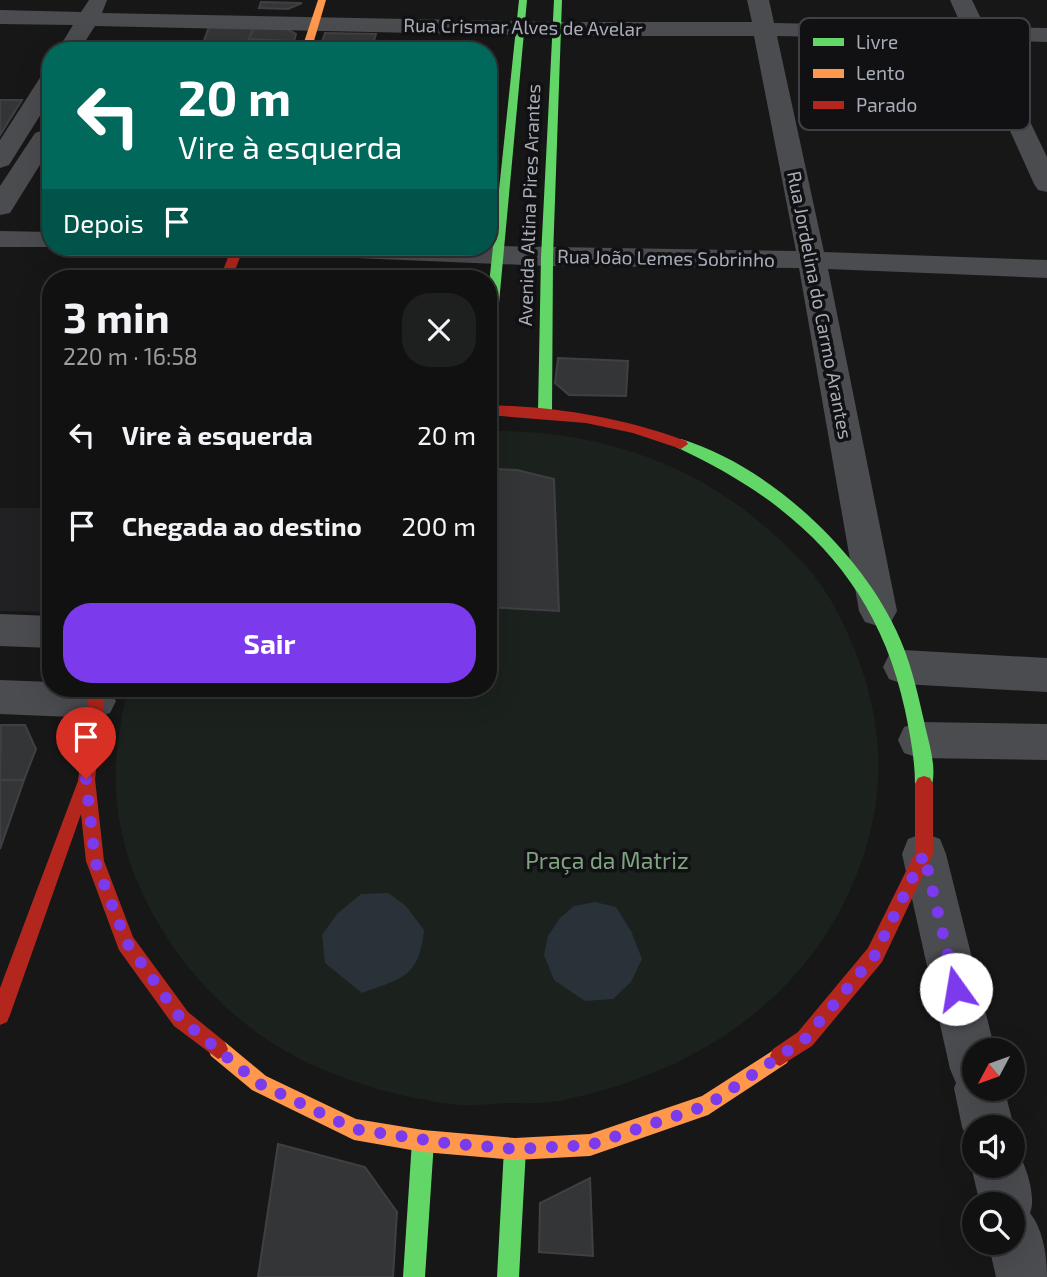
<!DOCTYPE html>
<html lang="pt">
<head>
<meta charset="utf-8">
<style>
  :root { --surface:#111; --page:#1e1f1f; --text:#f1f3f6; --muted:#9c9d9f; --line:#303131; --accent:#7c3aed }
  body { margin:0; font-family:"Exo 2",sans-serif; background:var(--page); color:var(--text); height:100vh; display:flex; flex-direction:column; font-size:26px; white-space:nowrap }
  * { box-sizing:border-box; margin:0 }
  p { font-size:23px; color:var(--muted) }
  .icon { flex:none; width:38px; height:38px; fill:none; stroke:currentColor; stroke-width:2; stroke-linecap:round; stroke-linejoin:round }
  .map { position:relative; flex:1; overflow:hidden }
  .side { position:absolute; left:42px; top:270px; width:455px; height:427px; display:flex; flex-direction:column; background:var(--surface); border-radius:28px; box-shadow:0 7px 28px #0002,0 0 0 2px var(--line) }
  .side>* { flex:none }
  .guide { position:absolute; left:42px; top:42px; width:455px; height:214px; border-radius:28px; box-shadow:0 7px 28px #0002,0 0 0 2px var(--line); background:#00695c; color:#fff; overflow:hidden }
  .needle { width:46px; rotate:229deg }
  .buttons { position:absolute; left:962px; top:1038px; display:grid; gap:14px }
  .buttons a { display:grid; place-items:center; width:63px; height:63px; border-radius:50%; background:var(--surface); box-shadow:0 7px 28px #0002,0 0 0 2px var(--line); font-size:35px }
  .pin { position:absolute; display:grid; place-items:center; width:60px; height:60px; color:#fff; margin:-72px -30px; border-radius:50% 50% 50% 0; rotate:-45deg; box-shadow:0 0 7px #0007 }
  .pin .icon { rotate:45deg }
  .me { position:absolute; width:77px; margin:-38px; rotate:347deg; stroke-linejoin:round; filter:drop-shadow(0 0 5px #0008) }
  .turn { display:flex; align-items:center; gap:24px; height:147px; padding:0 21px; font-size:32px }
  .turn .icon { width:91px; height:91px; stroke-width:2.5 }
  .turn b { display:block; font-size:49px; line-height:60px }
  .then { display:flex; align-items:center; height:66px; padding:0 21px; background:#0003; gap:14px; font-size:26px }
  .round { display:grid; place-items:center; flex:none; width:74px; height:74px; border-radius:28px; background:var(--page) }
  .overview { display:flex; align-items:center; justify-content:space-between; height:119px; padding:0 21px }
  h1 { font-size:42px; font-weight:700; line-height:52px }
  .primary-button { display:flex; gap:14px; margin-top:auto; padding:14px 21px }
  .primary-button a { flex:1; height:80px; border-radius:28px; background:var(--accent); color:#fff; font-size:28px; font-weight:700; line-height:80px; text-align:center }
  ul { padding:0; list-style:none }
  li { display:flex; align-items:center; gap:21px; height:91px; padding:0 21px }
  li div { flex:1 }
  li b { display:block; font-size:26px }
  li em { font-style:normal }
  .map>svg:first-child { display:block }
  .built { fill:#212124 }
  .green { fill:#1b211c }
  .water { fill:#2a3239 }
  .building { fill:#343537; stroke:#3f4043; stroke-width:2 }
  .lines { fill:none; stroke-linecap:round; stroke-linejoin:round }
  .street { fill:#4b4c50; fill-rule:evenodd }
  .fast { fill:#63d668; fill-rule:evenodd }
  .slow { fill:#ff974d; fill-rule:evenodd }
  .jam { fill:#b3261e; fill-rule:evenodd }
  .route { stroke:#7c3aed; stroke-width:12; stroke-dasharray:0 21.6 }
  .labels { text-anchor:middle; stroke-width:7; stroke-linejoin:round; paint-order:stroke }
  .far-street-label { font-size:19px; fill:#a8adb8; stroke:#111113 }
  .park-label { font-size:23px; fill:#7fa381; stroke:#111113 }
  .key { fill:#111113; stroke:#3e4045; stroke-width:2 }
  .key-label { font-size:19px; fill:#a8adb8 }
</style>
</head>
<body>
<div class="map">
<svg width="1047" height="1277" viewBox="0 0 1047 1277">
  <rect width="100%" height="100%" fill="#171717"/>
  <path class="built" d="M0,508H51V612L0,611Z"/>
  <path class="green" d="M488,431C591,429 692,461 769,530C793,551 818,576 833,604C884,697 895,790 851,888C798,1008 685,1076 559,1101C542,1104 523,1103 505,1103C491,1104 475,1106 460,1105C402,1099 340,1081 289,1053C202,1005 127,904 117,803C113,764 119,726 128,688H488Z"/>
  <path class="water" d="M388,893L406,906L424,930C419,978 402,978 362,993L325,963L322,935L337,914L361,894Z
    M595,902L616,907L631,931L642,959L631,982L613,999L585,1001L554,980L544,955L548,936L560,918L574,906Z"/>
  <path class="building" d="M261,2L302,3L288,9L259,8Z
    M209,27H254L244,51H200Z
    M254,27L285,28L296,34L294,41L249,39Z
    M325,33L376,34L371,51H319Z
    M0,100H22L0,135Z
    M558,358L628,361L626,396L569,395L555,383Z
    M497,469L517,470L554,479L559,611L488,607V474Z
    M1,725H25L36,749L24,780H0Z
    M0,780H24L0,849Z
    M278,1144L365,1167L397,1212L393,1277H258Z
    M590,1178L593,1256L539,1252L540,1203Z"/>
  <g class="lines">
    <path class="street" d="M89,0H107L102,13L557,22H752L747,0H769L774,23L962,27L950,0H972L985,27L1047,28V42L991,40L1047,157V192L1038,190L1034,184L969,40L777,36L824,252L1047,260V278L828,269L897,611L891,622L878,626L865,622L859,611L799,268L547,266L284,255L274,253L270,247L488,246L796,251L754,36H557L95,26L79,51H57L73,25L0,24V10L81,12Z
      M51,71V98L9,165L0,168V140L43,73Z
      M44,130L51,132V147L10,213L0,215V186L35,133Z
      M0,231L51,232V247H57H0Z
      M0,614L51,616V648L0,646Z
      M903,650L1047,658V692L903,684L889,679L883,667L889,655Z
      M0,680L51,682V688H108L116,701L110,713L96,718L0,714Z
      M919,722L1047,724V760L919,758L904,753L898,740L904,727Z
      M924,833L940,839L946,854L995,1050H975V1088H1004L1014,1127H975V1147L970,1145L962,1127L954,1088L956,1083L950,1069L902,854L908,839Z
      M1013,1146C1025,1159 1037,1197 1030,1213C1043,1229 1047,1256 1047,1277H996L988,1242H1013V1204H980L971,1166L975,1156V1166H1013Z"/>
    <path class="fast" d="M519,0H527L494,357L488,361V294Z
      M554,0H562L553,257L552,411L545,416L538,411L541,257Z
      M681,439C767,465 858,549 896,630C910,659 917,690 924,721C928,741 939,771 930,790L924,792L918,790L915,784C915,759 910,735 905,710C877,579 795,502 676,447L674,444Z
      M423,1130L431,1133L434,1141L425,1277H403L412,1141L415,1133Z
      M515,1138L523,1141L526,1149L519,1277H497L504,1149L507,1141Z"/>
    <path class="slow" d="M318,0H326L311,51H301Z
      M218,1039L225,1042L266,1076L356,1119L423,1130L515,1138L590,1134L702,1096L780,1046L787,1049L790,1056L787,1063L708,1115L590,1156L515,1160L423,1152L354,1140L252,1090L211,1056L208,1049L211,1042Z"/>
    <path class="jam" d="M232,247H244L232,278H220Z
      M488,405C557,407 621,417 686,441L688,444L681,449L633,433L586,423L488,415Z
      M93,688H109L104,701L95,779L104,861L133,937L188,1012L225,1042L228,1049L225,1056L218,1059L174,1026L119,950L86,861L81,814L10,1015L7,1022L0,1025V988L78,781L88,701Z
      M924,776L930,778L933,784V854L882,962L812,1046L780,1066L773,1063L770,1056L773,1049L798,1032L868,948L915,853V784L918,778Z"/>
  </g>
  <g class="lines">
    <path class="route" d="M86,779L95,861L127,943L181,1019L258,1083L354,1129L446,1143L515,1149L590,1145L708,1105L805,1039L875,955L924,854L956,989"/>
  </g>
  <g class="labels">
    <g class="far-street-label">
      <text transform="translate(523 27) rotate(1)" y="7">Rua Crismar Alves de Avelar</text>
      <text transform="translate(529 205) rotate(-88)" y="7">Avenida Altina Pires Arantes</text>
      <text transform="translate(666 258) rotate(1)" y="7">Rua João Lemes Sobrinho</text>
      <text transform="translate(820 305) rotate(79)" y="7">Rua Jordelina do Carmo Arantes</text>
    </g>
    <g class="park-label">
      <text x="607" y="869">Praça da Matriz</text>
    </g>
  </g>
  <rect x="799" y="18" width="231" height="112" rx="10" class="key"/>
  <rect x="813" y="38" width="31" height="8" fill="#63d668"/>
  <rect x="813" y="69" width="31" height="9" fill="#ff974d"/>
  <rect x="813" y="101" width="31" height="8" fill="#b3261e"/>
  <g class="key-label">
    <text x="856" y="49">Livre</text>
    <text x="856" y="80">Lento</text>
    <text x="856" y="112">Parado</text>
  </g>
</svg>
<div class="buttons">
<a><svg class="needle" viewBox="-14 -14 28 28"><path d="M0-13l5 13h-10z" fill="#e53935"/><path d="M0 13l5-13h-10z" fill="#9c9d9f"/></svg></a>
<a><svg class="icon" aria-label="sound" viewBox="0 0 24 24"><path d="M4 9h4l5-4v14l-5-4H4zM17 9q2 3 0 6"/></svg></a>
<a><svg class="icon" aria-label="search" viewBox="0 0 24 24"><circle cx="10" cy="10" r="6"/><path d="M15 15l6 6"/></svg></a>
</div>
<div class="pin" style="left:86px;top:779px;background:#d93025"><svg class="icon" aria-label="arrive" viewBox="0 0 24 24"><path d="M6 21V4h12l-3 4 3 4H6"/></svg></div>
<svg class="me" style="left:956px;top:989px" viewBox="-20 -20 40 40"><circle r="19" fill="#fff"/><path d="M0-13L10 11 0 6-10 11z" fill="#7c3aed"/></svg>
<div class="guide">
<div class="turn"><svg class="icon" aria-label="left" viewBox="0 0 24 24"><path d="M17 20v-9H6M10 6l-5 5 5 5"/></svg><div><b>20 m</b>Vire à esquerda</div></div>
<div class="then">Depois<svg class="icon" aria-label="arrive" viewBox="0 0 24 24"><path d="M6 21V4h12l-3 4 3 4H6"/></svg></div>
</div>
<section class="side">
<div class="overview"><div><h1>3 min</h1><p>220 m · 16:58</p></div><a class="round"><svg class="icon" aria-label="close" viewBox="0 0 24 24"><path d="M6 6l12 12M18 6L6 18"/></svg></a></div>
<ul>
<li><svg class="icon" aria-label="left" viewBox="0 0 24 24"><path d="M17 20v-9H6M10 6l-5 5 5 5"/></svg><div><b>Vire à esquerda</b></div><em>20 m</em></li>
<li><svg class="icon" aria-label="arrive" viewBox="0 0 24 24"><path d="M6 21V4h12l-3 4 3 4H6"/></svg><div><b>Chegada ao destino</b></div><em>200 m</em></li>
</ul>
<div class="primary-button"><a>Sair</a></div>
</section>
</div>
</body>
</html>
